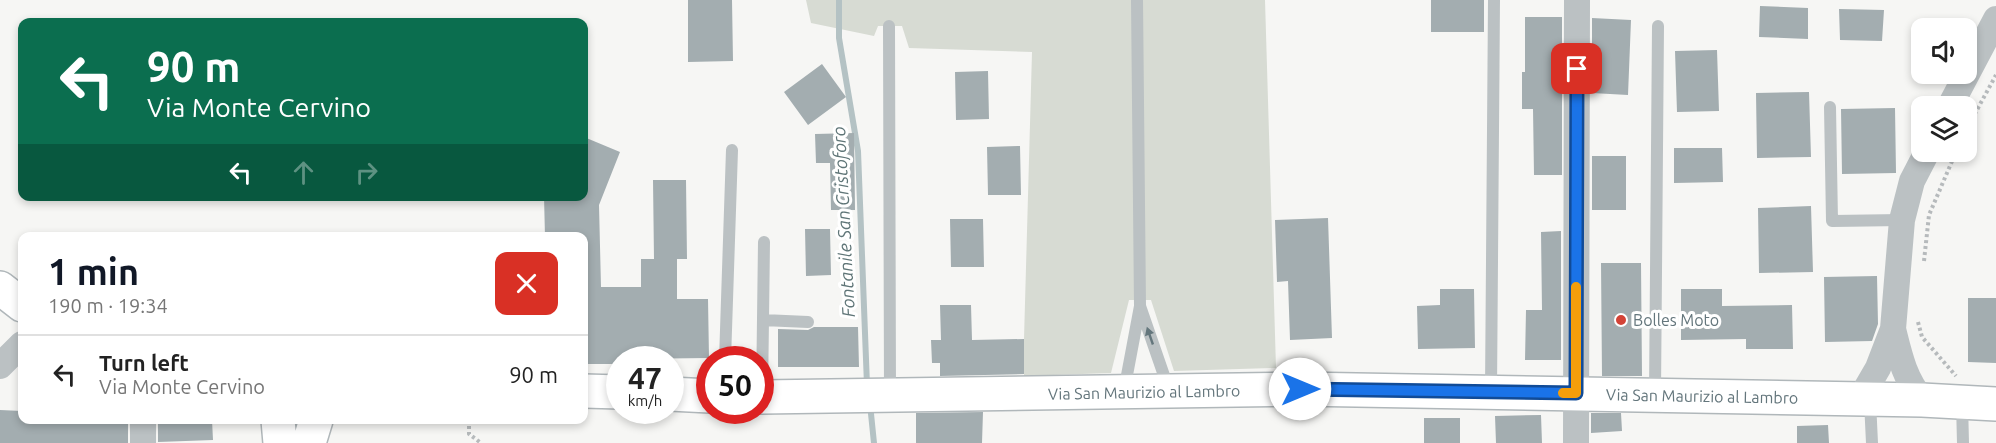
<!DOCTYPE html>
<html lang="en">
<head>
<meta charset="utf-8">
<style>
  :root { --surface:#fff; --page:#f2f2f2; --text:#222; --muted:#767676; --line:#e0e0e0; --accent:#111827 }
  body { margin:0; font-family:Ubuntu,sans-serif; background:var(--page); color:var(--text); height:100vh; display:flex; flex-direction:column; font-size:22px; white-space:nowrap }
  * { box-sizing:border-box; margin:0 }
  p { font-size:20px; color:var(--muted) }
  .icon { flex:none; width:33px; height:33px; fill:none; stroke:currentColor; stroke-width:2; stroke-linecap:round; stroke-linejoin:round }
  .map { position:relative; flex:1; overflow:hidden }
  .drawer { position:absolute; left:18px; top:232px; width:570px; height:192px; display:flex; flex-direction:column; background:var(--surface); border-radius:12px; box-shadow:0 3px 9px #0003 }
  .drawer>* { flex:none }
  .top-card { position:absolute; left:18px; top:18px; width:570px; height:183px; border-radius:12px; box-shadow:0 3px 9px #0003; background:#0b6e4f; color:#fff; overflow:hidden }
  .controls { position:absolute; left:1911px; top:18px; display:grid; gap:12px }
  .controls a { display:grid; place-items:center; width:66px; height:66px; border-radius:12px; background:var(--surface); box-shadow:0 3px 9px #0003; font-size:30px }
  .speed { position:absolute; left:606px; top:346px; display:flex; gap:12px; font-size:30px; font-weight:700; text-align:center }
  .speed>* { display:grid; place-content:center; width:78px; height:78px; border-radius:50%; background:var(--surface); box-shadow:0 3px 9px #0003; line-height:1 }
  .speed small { font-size:15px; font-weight:400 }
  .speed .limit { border:9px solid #d22; background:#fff; color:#111 }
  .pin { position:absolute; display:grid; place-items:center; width:51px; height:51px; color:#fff; margin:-26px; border-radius:12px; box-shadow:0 3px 9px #0006 }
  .me { position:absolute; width:66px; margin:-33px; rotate:90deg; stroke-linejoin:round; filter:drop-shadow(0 0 4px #0008) }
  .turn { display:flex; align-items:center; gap:21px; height:126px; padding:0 30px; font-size:27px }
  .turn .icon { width:78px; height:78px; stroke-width:2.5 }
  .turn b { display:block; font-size:42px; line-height:51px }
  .lanes { display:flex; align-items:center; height:57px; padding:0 30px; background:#0003; justify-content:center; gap:30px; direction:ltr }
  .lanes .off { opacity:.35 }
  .round { display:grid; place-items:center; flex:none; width:63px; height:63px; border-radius:12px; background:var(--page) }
  .head { display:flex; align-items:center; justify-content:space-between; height:102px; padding:0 30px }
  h1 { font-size:36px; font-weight:700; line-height:45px; color:var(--accent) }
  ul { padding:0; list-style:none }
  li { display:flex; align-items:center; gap:18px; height:78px; padding:0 30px; border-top:2px solid var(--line) }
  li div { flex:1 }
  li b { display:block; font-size:22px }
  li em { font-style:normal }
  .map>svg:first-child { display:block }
  .green { fill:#d7dbd3 }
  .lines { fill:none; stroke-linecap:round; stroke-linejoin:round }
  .stream { stroke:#b4c2c4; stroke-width:6 }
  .building { fill:#a3adb0 }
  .secondary-casing { stroke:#b0b7ba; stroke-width:36 }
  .path { stroke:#b6babc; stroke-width:4; stroke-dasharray:3 3; stroke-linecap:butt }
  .lane { stroke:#bbc1c3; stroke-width:12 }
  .street { stroke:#bbc1c3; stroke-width:26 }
  .secondary { stroke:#fff; stroke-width:33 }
  .oneway { fill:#64767c }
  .route-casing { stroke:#114b97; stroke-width:15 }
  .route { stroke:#1a73e8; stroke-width:10 }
  .slow { stroke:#f59e0b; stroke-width:10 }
  .poi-dot { fill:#d34337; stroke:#fff; stroke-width:2 }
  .labels { text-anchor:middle; stroke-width:6; stroke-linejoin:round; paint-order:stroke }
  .poi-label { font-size:16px; fill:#64767c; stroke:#fff; text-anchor:start }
  .street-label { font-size:16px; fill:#64767c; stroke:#fff }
  .water-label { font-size:18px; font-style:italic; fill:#5f7577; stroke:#fff }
</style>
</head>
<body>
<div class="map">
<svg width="1996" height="443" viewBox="0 0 1996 443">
  <rect width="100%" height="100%" fill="#f6f6f4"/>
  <path class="green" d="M806,0H1265L1276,368L1174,371L1151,300H1129L1111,373L1024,376V339L1032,52L909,48L902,26H878L874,36L811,23Z"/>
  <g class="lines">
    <path class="stream" d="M839,0V38L858,151L867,385
      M870,404L874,443"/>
  </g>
  <path class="building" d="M688,0H732L733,61L688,62Z
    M1431,0H1484V32H1431Z
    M1760,6L1808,8V39L1759,37Z
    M1839,9L1884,10L1882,41L1840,40Z
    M1525,17H1562V175H1534L1533,109H1522V72H1525Z
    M1592,18L1631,20L1628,95L1592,93Z
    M1717,50L1719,111L1677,112L1675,51Z
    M822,64L846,97L808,125L784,92Z
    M988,71L989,119L956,120L955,72Z
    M1809,92L1811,157L1757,158L1756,93Z
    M1895,108L1896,173L1842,174L1841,109Z
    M854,133L855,210H831L830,163H816L815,134Z
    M584,137L620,152L599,205L601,287H641V259H654L653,180H686L687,259H677V299H708L709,358L624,359L620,360V364H584V237H545L544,196H584Z
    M1020,146L1021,195H988L987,147Z
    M1674,148H1722L1723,182L1674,183Z
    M1592,156H1626V210H1592Z
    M1811,206L1813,272L1759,273L1758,208Z
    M1328,218L1332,338L1290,340L1288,281L1277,282L1275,220Z
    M950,219H983L984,267H951Z
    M805,229H830L831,275L806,276Z
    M1561,231V360H1525L1526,310H1542L1541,232Z
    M1601,263H1641L1642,376H1602Z
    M1877,276L1878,324L1872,341L1825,342L1824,277Z
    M1440,289H1474L1475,348L1418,349L1417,306L1440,305Z
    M1681,289H1722V306L1792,305L1793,349H1746V339L1681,340Z
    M1968,298H1996V363L1968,362Z
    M940,305H971L972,340L1024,339V374L940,376V363H932L931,340H941Z
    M814,327H858L859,367H778V329L808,330Z
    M0,410L22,411V420H128V443H0Z
    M983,412L982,443H916V413Z
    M1591,413H1621L1622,431L1591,433Z
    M1541,415L1542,443H1496L1495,416Z
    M1424,418H1460V443H1424Z
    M158,420H212L213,440L158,442Z
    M1828,425L1829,443H1797V426Z"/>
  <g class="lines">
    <defs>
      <path id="secondary" d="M0,288L22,305
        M584,391L620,392
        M670,394L710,396
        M760,397L1300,389L1922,400L1996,404
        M278,420L280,443
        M309,443L316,420"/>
    </defs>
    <use href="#secondary" class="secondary-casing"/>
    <path class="path" d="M1966,130L1996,75
      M1924,261L1929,215L1956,152
      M1918,322L1922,337L1956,376
      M469,420V434L481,443"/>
    <path class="lane" d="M1137,0L1140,306
      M889,26L890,395
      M1830,107L1832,221L1902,220
      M763,320L808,322
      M725,360L732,150
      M1124,391L1140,306L1169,390
      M1491,391L1494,0
      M1655,394L1658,26
      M762,396L764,242
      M1870,401L1872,443
      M1962,403L1963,443"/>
    <path class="street" d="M1950,106L1996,19
      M1893,329C1900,357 1904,377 1922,400
      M0,366L22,344
      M1860,399L1878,368L1893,329L1902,220L1912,181L1927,152
      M143,420V443
      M1576,443L1577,0"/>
    <use href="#secondary" class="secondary"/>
  </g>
  <defs><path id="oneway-solid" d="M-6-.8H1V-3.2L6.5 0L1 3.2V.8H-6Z" transform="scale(1.5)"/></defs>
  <use class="oneway" href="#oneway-solid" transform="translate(1150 336) rotate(-109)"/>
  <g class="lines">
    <defs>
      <path id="route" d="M1300,389L1576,393L1577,69"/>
    </defs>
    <use href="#route" class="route-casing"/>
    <use href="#route" class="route"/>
    <path class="slow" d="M1563,393H1576V287"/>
  </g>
  <circle class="poi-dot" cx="1621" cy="320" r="6"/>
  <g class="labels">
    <g class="poi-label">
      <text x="1633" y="326">Bolles Moto</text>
    </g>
    <g class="street-label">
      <text transform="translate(1144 392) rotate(-1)" y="6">Via San Maurizio al Lambro</text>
      <text transform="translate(1702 396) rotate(1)" y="6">Via San Maurizio al Lambro</text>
    </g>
    <g class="water-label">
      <text transform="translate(844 222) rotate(-93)" y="6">Fontanile San Cristoforo</text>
    </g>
  </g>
</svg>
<div class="controls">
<a><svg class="icon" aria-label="sound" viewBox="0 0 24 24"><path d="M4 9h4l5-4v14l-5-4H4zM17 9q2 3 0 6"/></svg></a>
<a><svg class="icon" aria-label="layers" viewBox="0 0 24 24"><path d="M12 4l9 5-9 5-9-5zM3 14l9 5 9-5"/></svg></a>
</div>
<div class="speed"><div>47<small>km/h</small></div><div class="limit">50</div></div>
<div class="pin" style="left:1577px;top:69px;background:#d93025"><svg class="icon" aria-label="arrive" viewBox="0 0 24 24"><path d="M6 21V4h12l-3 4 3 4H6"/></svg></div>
<svg class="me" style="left:1300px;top:389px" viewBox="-20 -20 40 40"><circle r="19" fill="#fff"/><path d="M0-13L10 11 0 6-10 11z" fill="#1a73e8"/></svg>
<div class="top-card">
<div class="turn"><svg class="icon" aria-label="left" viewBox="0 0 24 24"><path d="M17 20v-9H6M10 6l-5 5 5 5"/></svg><div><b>90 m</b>Via Monte Cervino</div></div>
<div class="lanes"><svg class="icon" aria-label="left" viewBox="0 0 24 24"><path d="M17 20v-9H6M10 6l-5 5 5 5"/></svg><svg class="icon off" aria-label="ahead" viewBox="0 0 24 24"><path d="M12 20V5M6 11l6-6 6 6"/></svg><svg class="icon off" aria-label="right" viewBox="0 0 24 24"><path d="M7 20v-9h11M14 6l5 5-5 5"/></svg></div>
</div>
<section class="drawer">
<div class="head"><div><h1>1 min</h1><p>190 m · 19:34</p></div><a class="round" style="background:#d93025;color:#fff"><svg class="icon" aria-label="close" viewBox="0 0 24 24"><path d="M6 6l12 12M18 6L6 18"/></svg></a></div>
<ul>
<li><svg class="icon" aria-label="left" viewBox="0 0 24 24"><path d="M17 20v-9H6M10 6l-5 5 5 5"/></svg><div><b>Turn left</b><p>Via Monte Cervino</p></div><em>90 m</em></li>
</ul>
</section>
</div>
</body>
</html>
